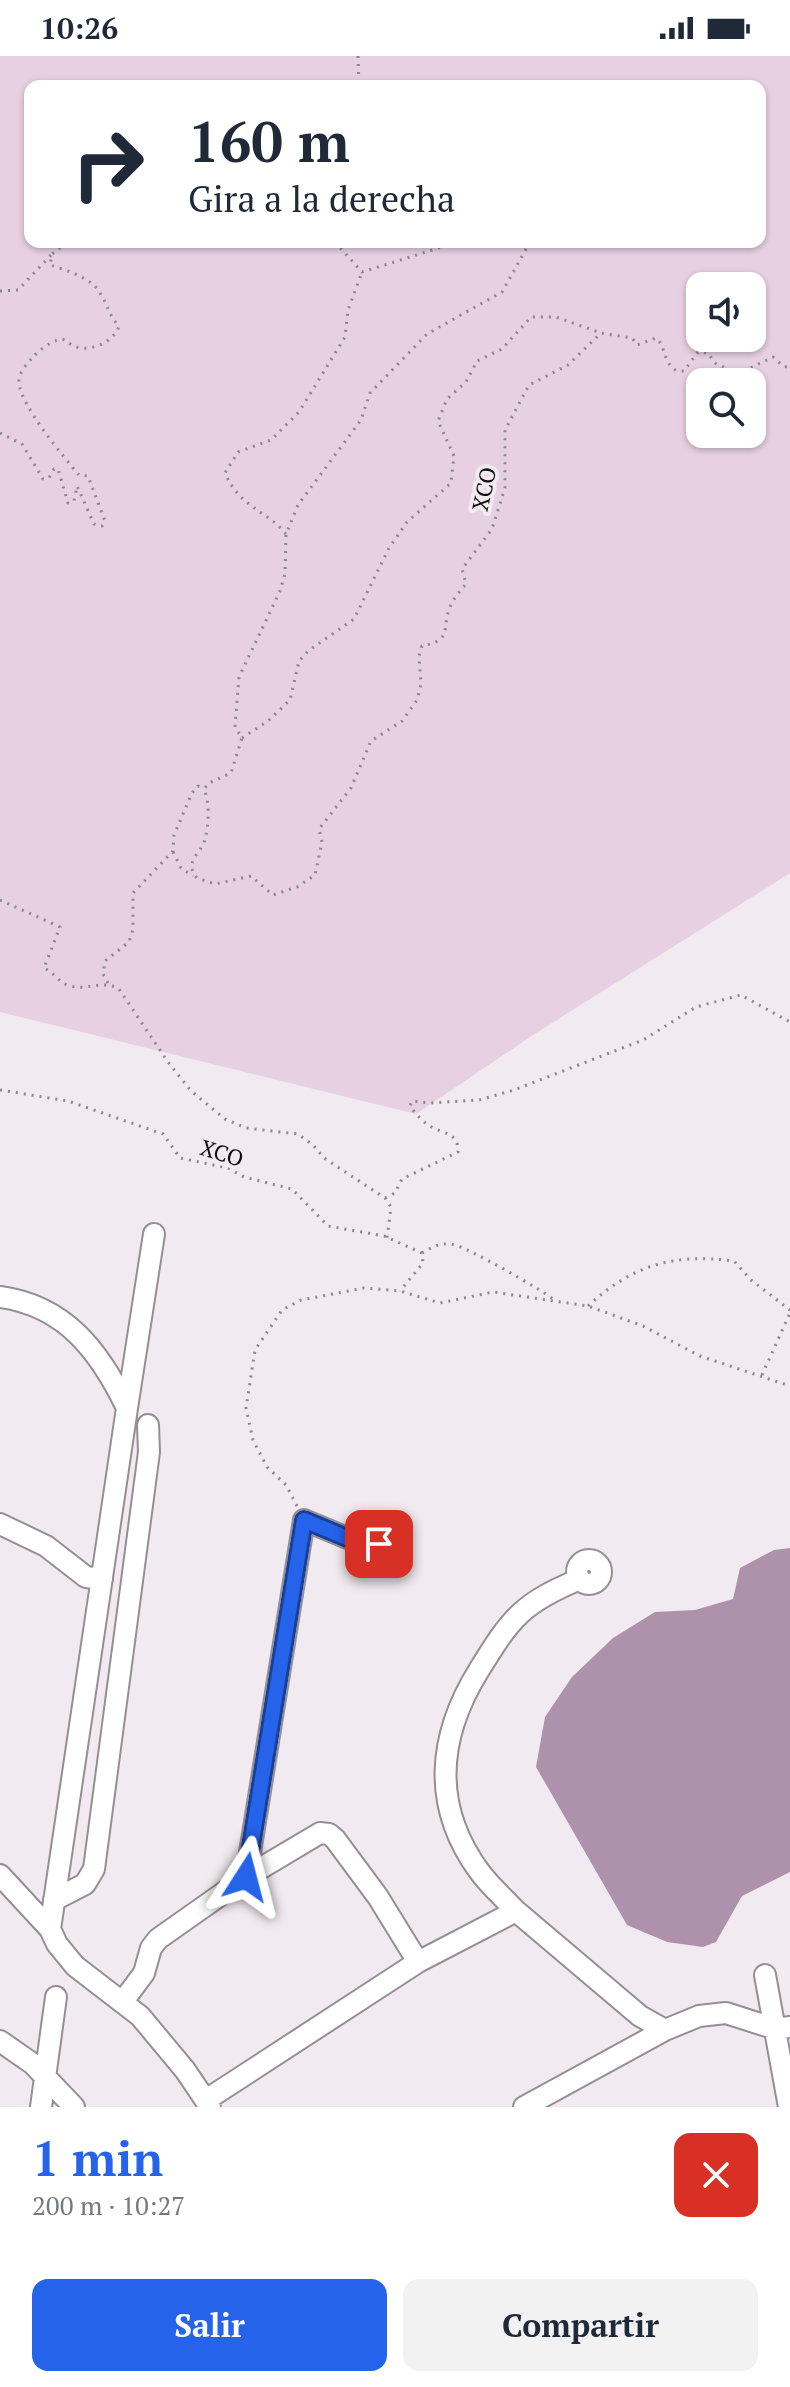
<!DOCTYPE html>
<html lang="es">
<head>
<meta charset="utf-8">
<style>
  :root { --surface:#fff; --page:#f2f2f3; --text:#1f2937; --muted:#747a83; --accent:#2563eb }
  body { margin:0; font-family:"PT Serif",serif; background:var(--page); color:var(--text); height:100vh; display:flex; flex-direction:column; font-size:30px; white-space:nowrap }
  * { box-sizing:border-box; margin:0 }
  p { font-size:26px; color:var(--muted) }
  .icon { flex:none; width:44px; height:44px; fill:none; stroke:currentColor; stroke-width:2; stroke-linecap:round; stroke-linejoin:round }
  .map { position:relative; height:2051px; overflow:hidden }
  .panel { display:flex; flex-direction:column; background:var(--surface); flex:1 }
  .panel>* { flex:none }
  .top-card { position:absolute; left:24px; top:24px; width:742px; height:168px; border-radius:16px; box-shadow:0 2px 6px #0004; background:#fff; color:var(--text); overflow:hidden }
  .fabs { position:absolute; left:686px; top:216px; display:grid; gap:16px }
  .fabs a { display:grid; place-items:center; width:80px; height:80px; border-radius:16px; background:var(--surface); box-shadow:0 2px 6px #0004; font-size:40px }
  .pin { position:absolute; display:grid; place-items:center; width:68px; height:68px; color:#fff; margin:-34px; border-radius:16px; box-shadow:0 4px 12px #0006 }
  .me { position:absolute; width:88px; margin:-44px; rotate:9deg; stroke-linejoin:round; filter:drop-shadow(0 0 6px #0008) }
  .turn { display:flex; align-items:center; gap:28px; height:168px; padding:0 32px; font-size:36px }
  .turn .icon { width:104px; height:104px; stroke-width:2.5 }
  .turn b { display:block; font-size:56px; line-height:68px }
  .round { display:grid; place-items:center; flex:none; width:84px; height:84px; border-radius:16px; background:var(--page) }
  .head { display:flex; align-items:center; justify-content:space-between; height:136px; padding:0 32px }
  h1 { font-size:48px; font-weight:800; line-height:60px; color:var(--accent) }
  .primary-button { display:flex; gap:16px; margin-top:auto; padding:16px 32px }
  .primary-button a { flex:1; height:92px; border-radius:16px; background:var(--accent); color:#fff; font-size:32px; font-weight:800; line-height:92px; text-align:center }
  .primary-button a+a { background:var(--page); color:var(--text) }
  .status { display:flex; justify-content:space-between; align-items:center; height:56px; padding:0 40px; background:var(--surface); direction:ltr }
  .status svg { height:22px; fill:currentColor }
  .map>svg:first-child { display:block }
  .green { fill:#e6d0e2; fill-rule:evenodd }
  .water { fill:#ae91aa }
  .lines { fill:none; stroke-linecap:round; stroke-linejoin:round }
  .minor-casing { stroke:#958f94; stroke-width:24 }
  .path { stroke:#8c878b; stroke-width:3; stroke-dasharray:2 6; stroke-linecap:butt }
  .minor { stroke:#fff; stroke-width:20 }
  .route-casing { stroke:#184099; stroke-width:20 }
  .route { stroke:#2563eb; stroke-width:14 }
  .labels { text-anchor:middle; stroke-width:8; stroke-linejoin:round; paint-order:stroke }
  .street-label { font-size:22px; fill:#0d0b0d; stroke:#f1eaf0 }
</style>
</head>
<body>
<div class="status"><b>10:26</b><svg viewBox="0 0 49 12"><path d="M0 12V9h3v3zM5 12V6h3v6zM10 12V3h3v9zM15 12V0h3v12zM26 1h20v11H26zM47 4h2v5h-2z"/></svg></div>
<div class="map">
<svg width="790" height="2051" viewBox="0 0 790 2051">
  <rect width="100%" height="100%" fill="#f1eaf0"/>
  <path class="green" d="M0,0H790V817L533,979L416,1058L0,956ZM760,30V186H30V30ZM700,230H752V282H700ZM700,326H752V378H700Z"/>
  <path class="water" d="M790,1492V1816L742,1840L716,1886L703,1891L667,1886L627,1869L536,1711L545,1661L572,1621L613,1582L655,1556L695,1554L733,1543L740,1512L774,1494Z"/>
  <g class="lines">
    <defs>
      <path id="minor" d="M0,1241C66,1250 100,1296 127,1352L50,1873
        M127,1352L154,1178
        M0,1468L46,1490L86,1521L102,1523
        M577 1516a12 12 0 1 1 24 0a12 12 0 1 1-24 0Z
        M0,1819L50,1873L57,1888L75,1910L140,1960L185,2014L210,2051
        M246,1821L304,1464L364,1489L379,1488
        M54,1844L85,1828L94,1813L149,1396L148,1369
        M516,1855L640,1960L665,1974
        M765,1919L789,2051
        M124,1944L144,1917L151,1892L158,1883L246,1821L320,1777L329,1778L335,1783L378,1841L418,1906
        M0,1985L33,2008L74,2051
        M206,2044L418,1906L516,1855C504,1842 489,1829 479,1815C431,1749 438,1680 479,1614C511,1562 522,1547 580,1523
        M41,2051L56,1941
        M524,2051L665,1974L699,1960L726,1957L776,1973L790,1971"/>
    </defs>
    <use href="#minor" class="minor-casing"/>
    <path class="path" d="M358,0L359,30
      M335,186L362,216L458,186
      M530,186L502,236L427,278L370,337L361,364L298,449L286,478L285,518L280,535L239,621L235,671L242,682L231,717L209,727L204,733C210,748 209,767 205,783C201,799 183,805 197,822L215,828L251,820L273,839L297,831L315,819L322,786L319,773L351,732L371,685L402,665L417,644L421,628L419,600L422,590C453,584 441,574 450,551C453,543 460,535 466,528L462,513L492,473L505,432V374L529,329L568,309L601,277L632,282L637,289L656,282C667,292 662,306 677,315H684L698,296L708,297L715,307L738,318L773,301L783,310L790,312
      M0,235L18,234L52,198
      M0,377L22,388L43,423L49,422L54,413H58L68,447L74,445L77,430L94,468L102,470L105,465L88,420L79,419C63,400 21,350 19,327C18,317 27,308 33,301C38,295 50,286 58,284C66,281 68,288 74,290C90,297 114,286 119,270C109,260 108,249 100,237C92,222 66,214 50,209L52,198L68,186
      M286,478C265,453 240,452 225,417L238,396L271,384L299,356L345,281L348,254L362,216
      M242,682L268,665L290,644L299,605L308,595L354,563L389,492L407,466L451,427L454,400L438,365L447,343L466,326L477,305L502,293L531,261H556L601,277
      M173,796L181,812L193,820
      M0,844L60,871L44,912C55,917 59,927 70,930C89,935 101,923 119,933L168,1006L191,1035L225,1063L246,1072L298,1078L313,1089L324,1102L385,1142L391,1151L387,1182
      M108,927L103,918L105,905L129,886L133,873V837L173,795L174,779L192,737L198,730L204,733
      M0,1034L68,1045L163,1078L180,1102L228,1112L244,1121L292,1133L328,1170L384,1180L422,1197L423,1207L400,1235
      M385,1142L395,1137L402,1123L458,1096C459,1076 442,1078 428,1069C421,1064 415,1057 410,1050L412,1045L431,1047L479,1044L514,1034L643,984L696,951L741,939L790,966
      M422,1197C432,1191 439,1187 451,1188C466,1190 542,1234 556,1245
      M588,1250C632,1209 674,1197 734,1205L751,1224L790,1254
      M762,1319L790,1257
      M297,1450L286,1429L267,1411L253,1384L246,1352L255,1294L282,1254L301,1244L364,1232L400,1235L440,1247L493,1236L588,1250L643,1270L700,1300L790,1330"/>
    <use href="#minor" class="minor"/>
  </g>
  <g class="lines">
    <defs>
      <path id="route" d="M246,1821L304,1464L364,1489L379,1488"/>
    </defs>
    <use href="#route" class="route-casing"/>
    <use href="#route" class="route"/>
  </g>
  <g class="labels">
    <g class="street-label">
      <text transform="translate(484 433) rotate(-78)" y="8">XCO</text>
      <text transform="translate(222 1097) rotate(17)" y="8">XCO</text>
    </g>
  </g>
</svg>
<div class="fabs">
<a><svg class="icon" aria-label="sound" viewBox="0 0 24 24"><path d="M4 9h4l5-4v14l-5-4H4zM17 9q2 3 0 6"/></svg></a>
<a><svg class="icon" aria-label="search" viewBox="0 0 24 24"><circle cx="10" cy="10" r="6"/><path d="M15 15l6 6"/></svg></a>
</div>
<div class="pin" style="left:379px;top:1488px;background:#d93025"><svg class="icon" aria-label="arrive" viewBox="0 0 24 24"><path d="M6 21V4h12l-3 4 3 4H6"/></svg></div>
<svg class="me" style="left:246px;top:1821px" viewBox="-20 -20 40 40"><path d="M0-17L14 15 0 8-14 15z" fill="#2563eb" stroke="#fff" stroke-width="4"/></svg>
<div class="top-card">
<div class="turn"><svg class="icon" aria-label="right" viewBox="0 0 24 24"><path d="M7 20v-9h11M14 6l5 5-5 5"/></svg><div><b>160 m</b>Gira a la derecha</div></div>
</div>
</div>
<section class="panel">
<div class="head"><div><h1>1 min</h1><p>200 m · 10:27</p></div><a class="round" style="background:#d93025;color:#fff"><svg class="icon" aria-label="close" viewBox="0 0 24 24"><path d="M6 6l12 12M18 6L6 18"/></svg></a></div>
<div class="primary-button"><a>Salir</a><a>Compartir</a></div>
</section>
</body>
</html>
